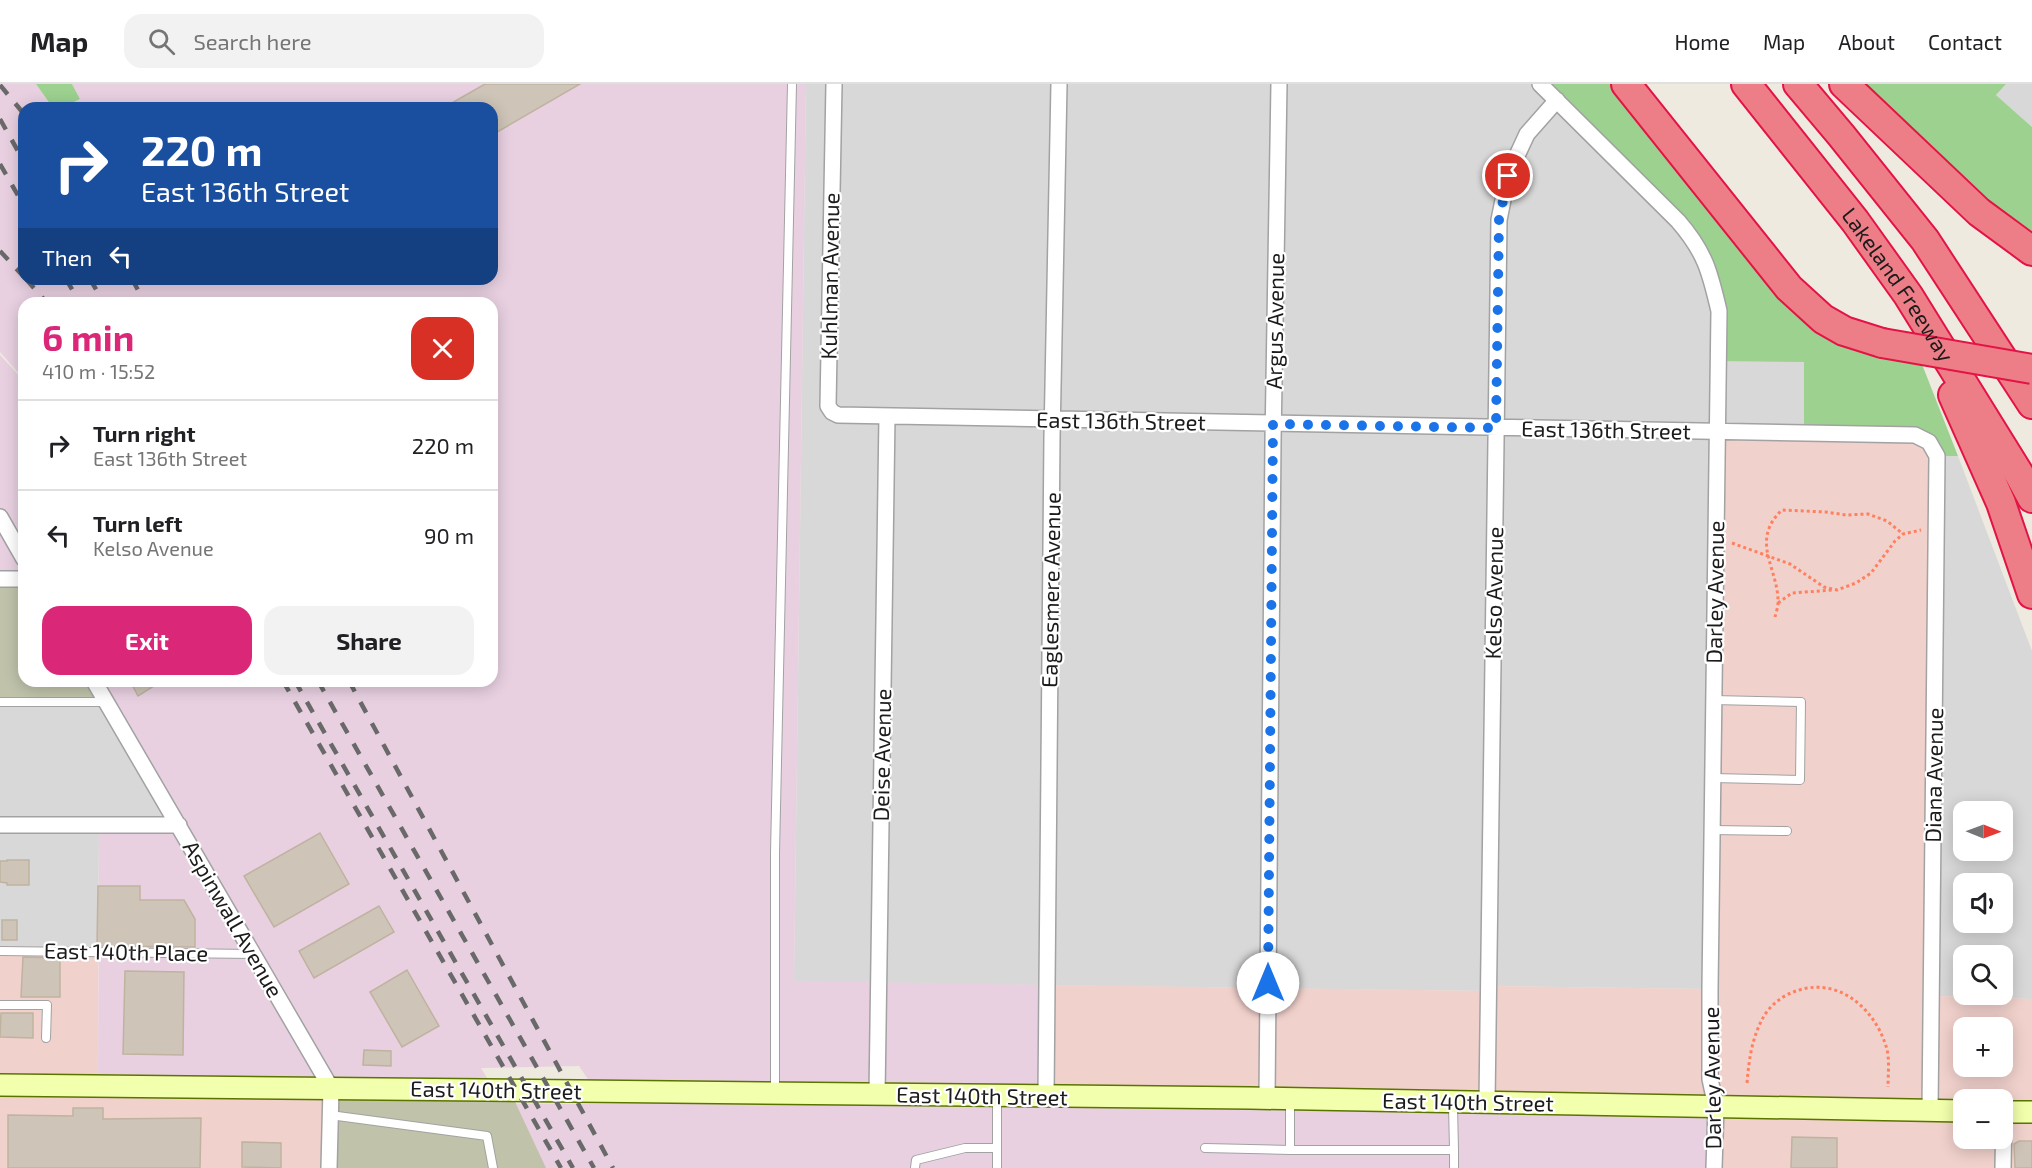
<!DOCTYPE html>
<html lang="en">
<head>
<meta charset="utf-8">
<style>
  :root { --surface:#fff; --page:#f2f2f2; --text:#202124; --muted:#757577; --line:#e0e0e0; --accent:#db2777 }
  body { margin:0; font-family:"Exo 2",sans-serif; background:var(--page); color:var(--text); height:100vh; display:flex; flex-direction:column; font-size:22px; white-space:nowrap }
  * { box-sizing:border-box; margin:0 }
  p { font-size:20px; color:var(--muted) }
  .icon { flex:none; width:33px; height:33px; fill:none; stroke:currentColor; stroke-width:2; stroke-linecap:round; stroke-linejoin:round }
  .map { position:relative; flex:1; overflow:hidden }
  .sheet { position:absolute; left:18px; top:213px; width:480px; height:390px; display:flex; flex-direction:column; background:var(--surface); border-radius:18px; box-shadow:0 3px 15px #0003 }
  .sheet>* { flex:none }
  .hud { position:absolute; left:18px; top:18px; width:480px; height:183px; border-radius:18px; box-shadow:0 3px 15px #0003; background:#1a4fa0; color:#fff; overflow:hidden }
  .needle { width:39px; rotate:91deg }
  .tools { position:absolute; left:1953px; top:717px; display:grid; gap:12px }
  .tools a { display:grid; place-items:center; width:60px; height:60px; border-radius:12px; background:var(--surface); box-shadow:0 3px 15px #0003; font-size:30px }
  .pin { position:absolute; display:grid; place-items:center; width:51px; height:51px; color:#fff; margin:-26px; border:3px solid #fff; border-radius:50%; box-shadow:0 2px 6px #0007 }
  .me { position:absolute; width:66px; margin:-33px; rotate:0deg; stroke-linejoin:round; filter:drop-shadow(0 0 4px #0008) }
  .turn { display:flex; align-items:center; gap:21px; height:126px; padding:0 24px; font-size:27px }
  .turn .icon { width:78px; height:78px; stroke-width:2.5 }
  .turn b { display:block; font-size:42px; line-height:51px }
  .then { display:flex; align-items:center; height:57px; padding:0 24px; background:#0003; gap:12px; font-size:22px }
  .round { display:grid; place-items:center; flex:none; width:63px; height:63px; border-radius:18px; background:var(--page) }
  .overview { display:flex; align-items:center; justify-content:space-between; height:102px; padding:0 24px }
  h1 { font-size:36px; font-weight:700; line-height:45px; color:var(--accent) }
  .button { display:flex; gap:12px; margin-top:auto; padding:12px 24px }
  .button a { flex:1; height:69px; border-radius:18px; background:var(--accent); color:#fff; font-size:24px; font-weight:700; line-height:69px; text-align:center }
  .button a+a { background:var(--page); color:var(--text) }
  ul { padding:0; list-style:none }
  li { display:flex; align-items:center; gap:18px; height:90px; padding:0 24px; border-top:2px solid var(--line) }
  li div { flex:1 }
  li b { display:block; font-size:22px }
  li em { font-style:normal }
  header { display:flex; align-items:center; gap:36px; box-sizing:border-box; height:84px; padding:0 30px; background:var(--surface); border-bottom:2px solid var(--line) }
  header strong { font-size:28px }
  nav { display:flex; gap:33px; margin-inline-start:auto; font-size:21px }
  .search { width:420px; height:54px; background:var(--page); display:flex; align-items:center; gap:15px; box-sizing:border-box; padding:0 21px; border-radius:18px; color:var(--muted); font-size:22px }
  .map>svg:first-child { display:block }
  .residential { fill:#d9d8d8; fill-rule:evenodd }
  .commercial { fill:#f1d1cc; fill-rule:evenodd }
  .industrial { fill:#e8d0e1 }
  .construction { fill:#c0c3aa }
  .forest { fill:#9cd190 }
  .building { fill:#cec4b8; stroke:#c0b2a0; stroke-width:1.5 }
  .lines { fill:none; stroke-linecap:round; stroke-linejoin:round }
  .lane-casing { stroke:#a2a2a2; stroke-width:10 }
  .street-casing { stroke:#a2a2a2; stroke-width:18 }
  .secondary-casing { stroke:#5b7400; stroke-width:24 }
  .highway-casing { stroke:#e31445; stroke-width:32 }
  .path { stroke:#ff805f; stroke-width:3; stroke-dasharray:3 3; stroke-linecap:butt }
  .lane { stroke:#fff; stroke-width:8 }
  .street { stroke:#fff; stroke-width:15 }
  .secondary { stroke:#f2ffac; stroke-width:21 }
  .highway { stroke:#ed7e87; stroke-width:28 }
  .rail { stroke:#696969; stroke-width:4.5; stroke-dasharray:12 12; stroke-linecap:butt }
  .highway-bridge-casing { stroke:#e31445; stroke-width:32; stroke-linecap:butt }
  .highway-bridge { stroke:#ed7e87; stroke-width:28 }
  .route { stroke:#1a73e8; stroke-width:10; stroke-dasharray:0 18 }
  .labels { text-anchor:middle; stroke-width:4.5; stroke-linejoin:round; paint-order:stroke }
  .street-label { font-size:22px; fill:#1b1b1b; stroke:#fff }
</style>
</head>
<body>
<header>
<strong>Map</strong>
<div class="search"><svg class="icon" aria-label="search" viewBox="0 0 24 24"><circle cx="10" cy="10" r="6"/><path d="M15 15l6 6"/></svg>Search here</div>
<nav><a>Home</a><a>Map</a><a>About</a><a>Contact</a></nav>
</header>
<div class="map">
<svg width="2032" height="1084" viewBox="0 0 2032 1084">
  <rect width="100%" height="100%" fill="#eeeadf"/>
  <path class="residential" d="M806,0H1540L1804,278V349L1710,905L1489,902V907L794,898Z
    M2006,0H2032V43L1996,11Z
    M1937,372H1958L2032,567V915L1931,912ZM1964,728H2002V766H1964ZM1964,800H2002V838H1964ZM1964,872H2002V910H1964Z
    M0,618H106L179,741H99L98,868L0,867Z"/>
  <path class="commercial" d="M1717,348L1915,351L1937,372L1932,912L2032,915V1084H1714L1046,1012L1047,901L1488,907L1489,902L1710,905ZM1964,944H2002V982H1964ZM1964,1016H2002V1054H1964Z
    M0,867L98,868V1002L331,1004L329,1084H0Z"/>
  <path class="industrial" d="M0,0H36L53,24H24V195H492V24H62L80,15L72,0H806L794,897L1047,901L1046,1012L596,1007L579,982L481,984L495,1007L98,1002L99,741H178L94,597H492V219H24V295L0,268Z
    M0,271L24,297V495H0Z
    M352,1019L1716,1023L1714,1084H363Z"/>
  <path class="construction" d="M0,495H24V597H94L106,618H0Z
    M331,1004L510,1007L546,1084H329Z"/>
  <path class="forest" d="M36,0H72L80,15L62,24H53Z
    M1540,0H1626L1823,235L1916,265L1958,372H1937L1929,358L1804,349V278L1718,277L1719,227L1696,157Z
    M1844,0H2006L1996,11L2032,43V167Z"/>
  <path class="building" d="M485,0H580L492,51V24H443Z
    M130,597H162L138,612Z
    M320,749L349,800L274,843L244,792Z
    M7,776H29V801H7V799L0,798V777H7Z
    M98,802H140V816H184L195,835V863L97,862Z
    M379,822L394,848L314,894L299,867Z
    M2,836H17V856H2Z
    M23,873L60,874V913H21Z
    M407,886L439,942L402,963L370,908Z
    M125,887L184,888L183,971L123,970Z
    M1,929H33V954L0,953Z
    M364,966L391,967V982L363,981Z
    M73,1024H103V1035L201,1034L200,1084H8V1031L73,1032Z
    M1792,1053L1837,1054V1084H1791Z
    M2019,1057H2032V1084H2015L2014,1060Z
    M242,1058L281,1059V1084L242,1083Z"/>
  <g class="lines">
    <defs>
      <path id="lane" d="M0,618H106
        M1713,694L1800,696L1801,618L1713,616
        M1712,746L1787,747
        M0,867L253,870
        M0,921H47L46,954
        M775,1008V769L792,0
        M1290,1015V1066H1454L1453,1021
        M330,1031L487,1052L493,1084
        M1205,1064L1290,1066
        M915,1084L916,1076L965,1064H997
        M997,1084V1013
        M1454,1084V1066"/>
      <path id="street" d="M834,0L828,322L832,328L838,331L1915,351L1929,358L1937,372L1930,1026
        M1540,0L1678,137C1705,168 1710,188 1719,227L1710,905V995L1716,1023L1714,1084
        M0,433L24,475
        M0,495H24
        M94,597L331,1004L329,1084
        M0,741H179
        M877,1011L887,332
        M1046,1012L1052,353L1059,0
        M1267,1014L1273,357L1279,0
        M1487,1018L1499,136L1508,91L1527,50L1557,16
        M2003,1084L2004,1028"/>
      <path id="secondary" d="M0,1001L1250,1014L1964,1027
        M2002,1028H2032"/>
      <g id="highway">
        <path d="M1626,0L1789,204L1823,235L1844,247L1882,259"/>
        <path id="s1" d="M1746,0L1855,137L1908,211L2019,390L2032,414"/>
        <path d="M1798,0L1841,51L1925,156L2032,320"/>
        <path d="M1844,0L1979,128L2032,167"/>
        <path d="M1953,311L2001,419L2032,510"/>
      </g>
    </defs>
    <use href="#lane" class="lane-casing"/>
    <use href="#street" class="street-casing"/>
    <use href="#secondary" class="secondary-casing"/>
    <use href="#highway" class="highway-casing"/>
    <path class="path" d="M1732,459L1790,480L1824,503L1837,506L1856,499L1871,489L1895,457L1903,450L1921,446
      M1778,519L1792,509L1833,506
      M1775,533C1776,529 1778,523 1778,519C1779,485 1749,457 1782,426L1826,428L1846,431L1868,430L1887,437L1903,450
      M1747,999C1749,975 1752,953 1764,932C1770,922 1781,913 1791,909C1834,890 1873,921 1886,962C1890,973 1888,991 1888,1003"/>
    <use href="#lane" class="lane"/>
    <use href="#street" class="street"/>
    <use href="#secondary" class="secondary"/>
    <use href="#highway" class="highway"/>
    <path class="rail" d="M0,1L24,30
      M0,35L24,78
      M0,80L24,122
      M0,167L24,193
      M26,195L47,219
      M66,195L80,219
      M90,195L104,219
      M132,195L145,219
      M283,597L561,1084
      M295,597L573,1084
      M318,597L594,1084
      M349,597L613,1084"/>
    <defs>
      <path id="highway-bridge" d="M1882,259L2032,285"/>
    </defs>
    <use href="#highway-bridge" class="highway-bridge-casing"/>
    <use href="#highway-bridge" class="highway-bridge"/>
  </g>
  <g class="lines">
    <path class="route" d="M1268,899L1273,340L1496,344L1499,136L1508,92"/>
  </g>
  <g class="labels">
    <g class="street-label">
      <text transform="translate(830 192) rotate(-89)" y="8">Kuhlman Avenue</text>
      <text dy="8" stroke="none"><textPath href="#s1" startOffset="252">Lakeland Freeway</textPath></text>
      <text transform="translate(1275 237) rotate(-89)" y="8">Argus Avenue</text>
      <text transform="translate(1121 337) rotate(1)" y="8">East 136th Street</text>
      <text transform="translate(1606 346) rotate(1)" y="8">East 136th Street</text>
      <text transform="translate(1051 506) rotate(-89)" y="8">Eaglesmere Avenue</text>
      <text transform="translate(1715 508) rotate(-89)" y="8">Darley Avenue</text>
      <text transform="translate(1494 509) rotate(-89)" y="8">Kelso Avenue</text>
      <text transform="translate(882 671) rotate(-89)" y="8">Deise Avenue</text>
      <text transform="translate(1934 691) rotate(-89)" y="8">Diana Avenue</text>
      <text transform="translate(233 835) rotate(60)" y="8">Aspinwall Avenue</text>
      <text transform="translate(126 868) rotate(1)" y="8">East 140th Place</text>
      <text transform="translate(1712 994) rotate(-91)" y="8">Darley Avenue</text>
      <text transform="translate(496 1006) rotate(1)" y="8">East 140th Street</text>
      <text transform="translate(982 1012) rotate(1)" y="8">East 140th Street</text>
      <text transform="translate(1468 1018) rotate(1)" y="8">East 140th Street</text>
    </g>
  </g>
</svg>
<div class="tools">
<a><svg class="needle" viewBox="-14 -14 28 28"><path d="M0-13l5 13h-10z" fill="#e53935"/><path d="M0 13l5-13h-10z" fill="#757577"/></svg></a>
<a><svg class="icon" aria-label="sound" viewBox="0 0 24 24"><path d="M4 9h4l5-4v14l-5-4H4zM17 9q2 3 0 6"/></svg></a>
<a><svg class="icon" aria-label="search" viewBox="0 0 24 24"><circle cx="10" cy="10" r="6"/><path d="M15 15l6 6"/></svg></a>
<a>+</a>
<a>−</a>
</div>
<div class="pin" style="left:1508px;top:92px;background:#d93025"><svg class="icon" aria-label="arrive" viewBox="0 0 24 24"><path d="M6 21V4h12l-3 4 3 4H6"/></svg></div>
<svg class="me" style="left:1268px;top:899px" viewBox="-20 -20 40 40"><circle r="19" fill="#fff"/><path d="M0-13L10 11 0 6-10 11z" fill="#1a73e8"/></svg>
<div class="hud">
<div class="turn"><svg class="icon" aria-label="right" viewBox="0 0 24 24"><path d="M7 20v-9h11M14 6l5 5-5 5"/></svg><div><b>220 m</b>East 136th Street</div></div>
<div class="then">Then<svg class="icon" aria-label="left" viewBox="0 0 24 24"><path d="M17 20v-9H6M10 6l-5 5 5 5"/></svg></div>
</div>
<section class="sheet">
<div class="overview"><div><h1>6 min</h1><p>410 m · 15:52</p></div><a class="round" style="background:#d93025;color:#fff"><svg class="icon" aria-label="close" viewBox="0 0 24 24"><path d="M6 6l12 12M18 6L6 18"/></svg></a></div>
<ul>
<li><svg class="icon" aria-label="right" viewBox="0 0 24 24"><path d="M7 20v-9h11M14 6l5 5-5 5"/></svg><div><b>Turn right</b><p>East 136th Street</p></div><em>220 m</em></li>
<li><svg class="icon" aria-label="left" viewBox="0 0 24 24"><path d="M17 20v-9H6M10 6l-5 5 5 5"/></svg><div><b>Turn left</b><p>Kelso Avenue</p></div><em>90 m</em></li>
</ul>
<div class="button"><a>Exit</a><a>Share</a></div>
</section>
</div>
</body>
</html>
